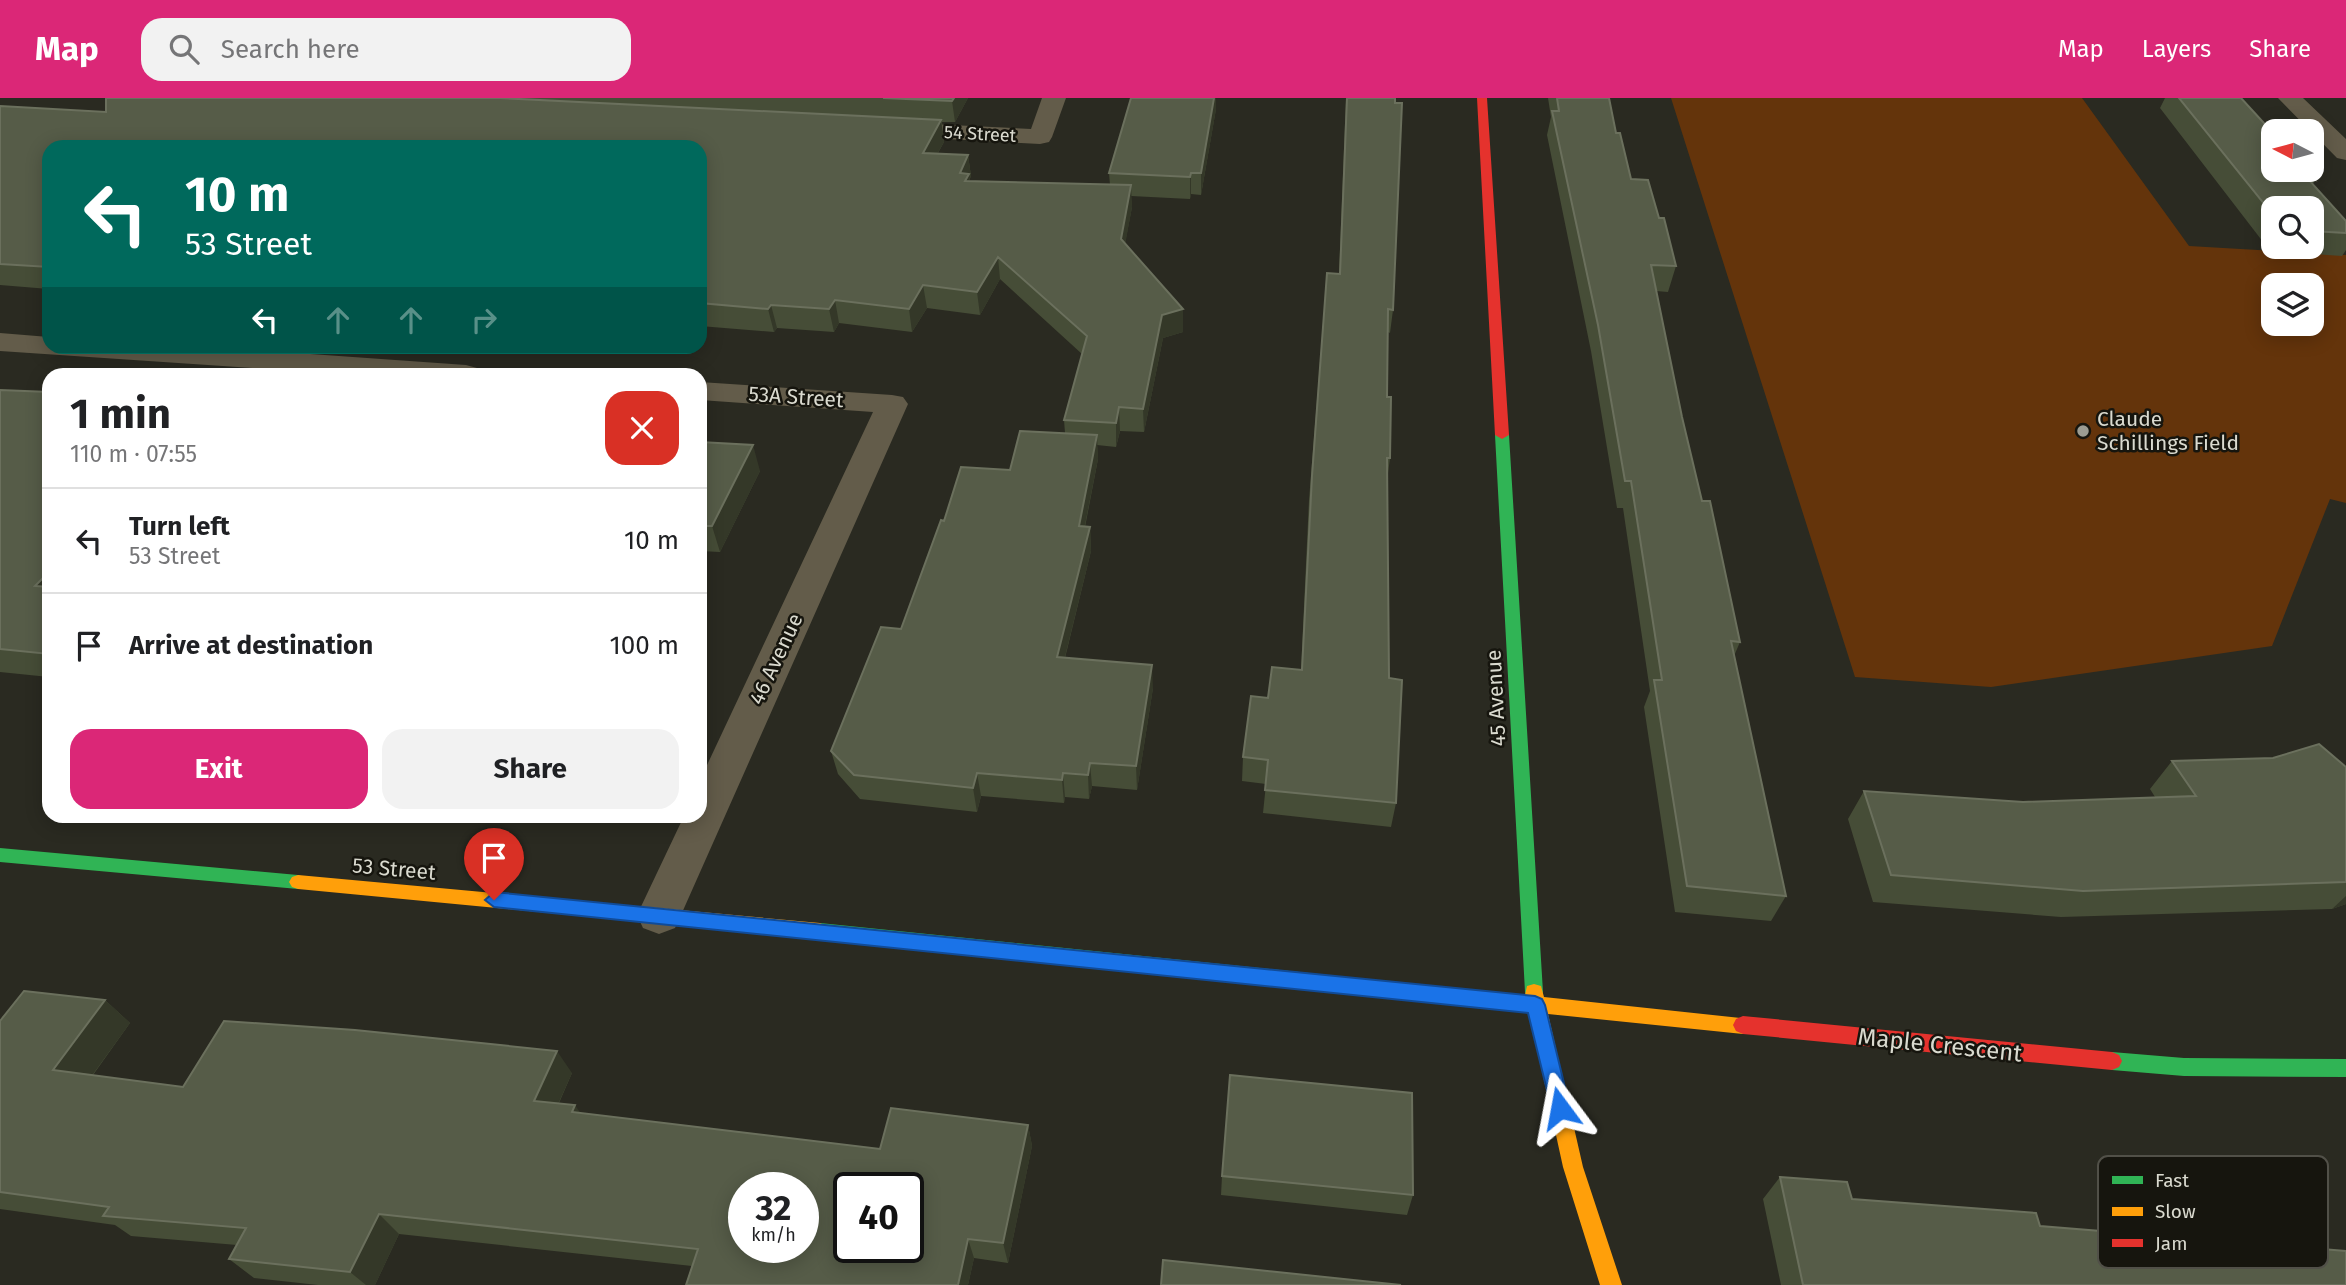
<!DOCTYPE html>
<html lang="en">
<head>
<meta charset="utf-8">
<style>
  :root { --surface:#fff; --page:#f2f2f2; --text:#202124; --muted:#757577; --line:#e0e0e0; --accent:#db2777 }
  body { margin:0; font-family:"Fira Sans",sans-serif; background:var(--page); color:var(--text); height:100vh; display:flex; flex-direction:column; font-size:26px; white-space:nowrap }
  * { box-sizing:border-box; margin:0 }
  p { font-size:23px; color:var(--muted) }
  .icon { flex:none; width:38px; height:38px; fill:none; stroke:currentColor; stroke-width:2; stroke-linecap:round; stroke-linejoin:round }
  .map { position:relative; flex:1; overflow:hidden }
  .side { position:absolute; left:42px; top:270px; width:665px; height:455px; display:flex; flex-direction:column; background:var(--surface); border-radius:21px; box-shadow:0 4px 18px #0003 }
  .side>* { flex:none }
  .guide { position:absolute; left:42px; top:42px; width:665px; height:214px; border-radius:21px; box-shadow:0 4px 18px #0003; background:#00695c; color:#fff; overflow:hidden }
  .needle { width:46px; rotate:276deg }
  .buttons { position:absolute; left:2261px; top:21px; display:grid; gap:14px }
  .buttons a { display:grid; place-items:center; width:63px; height:63px; border-radius:14px; background:var(--surface); box-shadow:0 4px 18px #0003; font-size:35px }
  .speed { position:absolute; left:728px; top:1074px; display:flex; gap:14px; font-size:35px; font-weight:700; text-align:center }
  .speed>* { display:grid; place-content:center; width:91px; height:91px; border-radius:50%; background:var(--surface); box-shadow:0 4px 18px #0003; line-height:1 }
  .speed small { font-size:18px; font-weight:400 }
  .speed .limit { border:4px solid #111; border-radius:10px; background:#fff; color:#111 }
  .pin { position:absolute; display:grid; place-items:center; width:60px; height:60px; color:#fff; margin:-72px -30px; border-radius:50% 50% 50% 0; rotate:-45deg; box-shadow:0 0 7px #0007 }
  .pin .icon { rotate:45deg }
  .me { position:absolute; width:77px; margin:-38px; rotate:347deg; stroke-linejoin:round; filter:drop-shadow(0 0 5px #0008) }
  .turn { display:flex; align-items:center; gap:24px; height:147px; padding:0 28px; font-size:32px }
  .turn .icon { width:91px; height:91px; stroke-width:2.5 }
  .turn b { display:block; font-size:49px; line-height:60px }
  .lanes { display:flex; align-items:center; height:66px; padding:0 28px; background:#0003; justify-content:center; gap:35px; direction:ltr }
  .lanes .off { opacity:.35 }
  .round { display:grid; place-items:center; flex:none; width:74px; height:74px; border-radius:21px; background:var(--page) }
  .headline { display:flex; align-items:center; justify-content:space-between; height:119px; padding:0 28px }
  h1 { font-size:42px; font-weight:700; line-height:52px }
  .primary-button { display:flex; gap:14px; margin-top:auto; padding:14px 28px }
  .primary-button a { flex:1; height:80px; border-radius:21px; background:var(--accent); color:#fff; font-size:28px; font-weight:700; line-height:80px; text-align:center }
  .primary-button a+a { background:var(--page); color:var(--text) }
  ul { padding:0; list-style:none }
  li { display:flex; align-items:center; gap:21px; height:105px; padding:0 28px; border-top:2px solid var(--line) }
  li div { flex:1 }
  li b { display:block; font-size:26px }
  li em { font-style:normal }
  header { display:flex; align-items:center; gap:42px; box-sizing:border-box; height:98px; padding:0 35px; background:var(--accent); color:#fff }
  header strong { font-size:33px }
  nav { display:flex; gap:38px; margin-inline-start:auto; font-size:24px }
  .search { width:490px; height:63px; background:var(--page); display:flex; align-items:center; gap:18px; box-sizing:border-box; padding:0 24px; border-radius:21px; color:var(--muted); font-size:26px }
  .map>svg:first-child { display:block }
  .green { fill:#64340b; fill-rule:evenodd }
  .lines { fill:none; stroke-linecap:round; stroke-linejoin:round }
  .street { fill:#635c4a; fill-rule:evenodd }
  .fast { fill:#30b455; fill-rule:evenodd }
  .slow { fill:#ff9f0a; fill-rule:evenodd }
  .jam { fill:#e5322d; fill-rule:evenodd }
  .wall { fill:#464d37; fill-rule:evenodd }
  .shaded-wall { fill:#343828 }
  .building { fill:#565c48; stroke:#6b705d; stroke-width:2; fill-rule:evenodd }
  .route { fill:#1a73e8; stroke:#114b97; stroke-width:2 }
  .poi-dot { fill:#9c9c92; stroke:#16150e; stroke-width:2.5 }
  .labels { text-anchor:middle; stroke-width:5; stroke-linejoin:round; paint-order:stroke }
  .far-street-label { font-size:18px; fill:#dadacf; stroke:#16150e }
  .street-label { font-size:21px; fill:#dadacf; stroke:#16150e }
  .poi-label { font-size:21px; fill:#dadacf; stroke:#16150e; text-anchor:start }
  .near-street-label { font-size:24px; fill:#dadacf; stroke:#16150e }
  .key { fill:#16150e; stroke:#515048; stroke-width:2 }
  .key-label { font-size:19px; fill:#dadacf }
</style>
</head>
<body>
<header>
<strong>Map</strong>
<div class="search"><svg class="icon" aria-label="search" viewBox="0 0 24 24"><circle cx="10" cy="10" r="6"/><path d="M15 15l6 6"/></svg>Search here</div>
<nav><a>Map</a><a>Layers</a><a>Share</a></nav>
</header>
<div class="map">
<svg width="2346" height="1187" viewBox="0 0 2346 1187">
  <rect width="100%" height="100%" fill="#2a2a21"/>
  <path class="green" d="M1671,0H2082L2189,148L2346,157V405L2330,401L2272,548L1991,589L1855,579ZM2273,187H2312V226H2273Z"/>
  <g class="lines">
    <path class="street" d="M1042,0H1066L1052,39L1049,44L1040,46L889,38L881,36L877,31L881,26L889,24L1031,31Z
      M2278,0H2303L2346,41V62L2337,60Z
      M0,235L49,239V248H198L466,267L477,270L481,276H343L0,253Z
      M700,284L892,297L903,299L908,306L681,817L675,830L659,836L643,830L637,817L684,718H700V682L873,314L700,302Z"/>
    <path class="fast" d="M1502,333L1509,337L1543,894L1541,900L1534,902L1527,900L1525,894L1495,337Z
      M0,750L298,777L304,779L307,784L304,789L298,791L0,764Z
      M820,825L1347,879L1354,881L1356,887L1354,893L1347,895L820,841L814,838L811,833L814,828Z
      M2112,954L2184,960L2346,961V979L2184,978L2112,972L2105,969L2102,963L2105,957Z"/>
    <path class="slow" d="M298,777L820,825L826,828L829,833L826,838L820,841L298,791L292,789L289,784L292,779Z
      M1347,879L1525,897L1527,888L1534,886L1541,888L1544,899L1750,921L1753,927L1750,933L1743,936L1548,916L1583,1069L1622,1187H1600L1563,1069L1529,914L1347,895L1340,893L1338,887L1340,881Z"/>
    <path class="jam" d="M1477,0H1487L1509,337L1502,341L1495,337Z
      M1743,918L2112,954L2119,957L2122,963L2119,969L2112,972L1743,936L1736,933L1733,927L1736,921Z"/>
  </g>
  <path class="wall" d="M106,0H968L955,24H942L944,44L938,55L968,57L971,78L969,83L1110,87L1109,75L1216,11L1201,97L1191,96L1190,101L1131,98L1132,109L1125,145L1183,211V234L1163,240L1144,334L1120,333L1116,349L1097,347L1098,361L1085,429H1090L1091,453L1065,560L1153,590L1137,692L1092,688L1089,701L1065,699L1064,705L981,698L977,714L860,701L838,676L831,653L901,531L944,423L1010,372L1065,335L1064,322L1082,256L1000,181L980,217L927,210L912,234L839,225L834,234L777,230L774,234L700,228V49H49V191L0,187V8L106,14Z
    M1346,0H1395L1393,212L1390,235L1388,234L1387,299L1390,360L1387,383L1389,580L1396,705L1391,729L1263,715L1266,686L1242,683L1243,659L1268,600L1301,572L1309,402L1327,175L1339,176Z
    M1548,0H1609L1616,35L1631,81L1659,120L1676,168L1668,194L1656,193L1682,319L1702,403L1740,544L1734,558L1786,798L1771,823L1675,814L1644,609L1650,593L1623,410H1617L1591,253L1547,37L1551,19Z
    M2165,0H2241L2315,82L2313,86L2346,123V152L2342,158L2270,153L2160,10ZM2273,110H2312V149H2273Z
    M0,292L49,294V579L0,574Z
    M700,344L760,373L720,454L700,453Z
    M2172,663L2346,669V806L2332,811L2061,819L1873,804L1848,721L1864,693L2023,704L2155,699L2150,691Z
    M105,902L130,925L93,977L183,989L572,975L559,1005L581,1015L880,1051L1028,1027L1032,1048L1008,1165L974,1160L968,1187H686L692,1168L399,1136L375,1187H318L254,1180L229,1161L237,1147L131,1138L115,1127L0,1111V923Z
    M1222,1078L1413,1097L1407,1117L1221,1097Z
    M1780,1079L1852,1101L2040,1128L2346,1187H1781L1763,1101Z"/>
  <path class="shaded-wall" d="M954,0H968L955,24L952,3Z
    M1214,0H1216V11L1201,97V75Z
    M941,22L944,44L926,76L923,55Z
    M968,57L971,78L969,82L971,97L960,75Z
    M1191,75V96L1190,101V79Z
    M1131,87L1132,109L1122,164L1121,141Z
    M998,159L1000,181L980,217L977,194Z
    M923,187L927,210L912,234L909,211Z
    M835,202L839,225L834,234L829,211Z
    M771,207L777,230L774,234L768,211Z
    M1183,211V234L1163,240L1144,334L1143,311L1162,217Z
    M1119,309L1120,333L1116,349V325Z
    M1097,337L1098,361L1080,452L1079,428Z
    M753,347L760,373L720,454L712,428Z
    M1090,429L1091,453L1059,583L1057,559Z
    M49,474V505L35,488Z
    M1152,567L1153,590L1137,692L1136,668Z
    M1090,665L1092,688L1089,701L1088,677Z
    M977,675L981,698L977,714L973,690Z
    M1063,675L1065,699L1064,705L1062,682Z
    M2346,798V806L2332,811Z
    M105,902L130,925L80,994L53,972Z
    M557,953L572,975L550,1024L534,1003Z
    M575,1007L590,1029L572,1014Z
    M1028,1027L1032,1048L1008,1165L1003,1145Z
    M379,1116L399,1136L375,1187H366L350,1174Z
    M968,1141L974,1160L968,1187H958Z"/>
  <path class="building" d="M106,0H500L941,22L923,55L968,57L960,75L969,76L965,83L1131,87L1121,141L1183,211L1162,217L1143,311L1119,309L1116,325L1064,322L1087,238L998,159L977,194L923,187L909,211L835,202L829,211L771,207L768,211L700,205V49H49V169L0,166V8L106,14Z
    M883,0H954L952,3Z
    M1131,0H1214L1201,75H1191L1190,79L1109,75Z
    M1347,0H1395V5H1402L1393,212L1388,211L1387,299H1391L1390,360H1387L1389,580L1402,582L1396,705L1265,692L1268,662L1243,659L1251,598L1268,600L1272,569L1302,572L1312,378L1327,175L1340,176Z
    M1557,0H1609L1616,35H1620L1631,81L1648,82L1659,120H1664L1676,168L1651,167L1682,319L1702,403H1710L1740,544L1731,543L1786,798L1687,788L1654,582H1662L1631,383H1625L1598,227L1552,13H1559Z
    M2179,0H2241L2273,35V72H2306L2315,82L2308,81L2346,123V135L2312,133V110H2273V117Z
    M0,292L49,294V474L35,488L49,489V556L0,551Z
    M1020,333L1097,337L1079,428L1090,429L1057,559L1152,567L1136,668L1090,665L1088,677L1063,675L1062,682L977,675L973,690L854,677L831,653L881,529L901,531L941,422L944,423L961,369L1010,372Z
    M700,344L753,347L712,428H700Z
    M2319,646L2346,669V784L2083,793L1891,777L1864,693L2023,704L2196,698L2172,663L2273,660Z
    M24,893L105,902L53,972L183,989L224,923L355,932L557,953L534,1003L575,1007L572,1014L880,1051L891,1010L1028,1027L1003,1145L968,1141L958,1187H686L698,1151L379,1116L350,1174L229,1161L246,1130L103,1118L109,1109L0,1094V923ZM744,1090H803V1150H744ZM849,1090H908V1150H849Z
    M1230,977L1412,995L1413,1097L1222,1078Z
    M1780,1079L1847,1084L1852,1101L2036,1115L2040,1128L2346,1153V1187H1803Z
    M1163,1162L1401,1187H1161Z"/>
  <path class="route" d="M494,794L1535,898L1542,901L1545,907L1570,1010L1567,1017L1560,1020L1553,1017L1528,915L494,809L485,802Z"/>
  <circle class="poi-dot" cx="2083" cy="333" r="7"/>
  <g class="labels">
    <g class="far-street-label">
      <text transform="translate(980 36) rotate(3)" y="6">54 Street</text>
    </g>
    <g class="street-label">
      <text transform="translate(796 299) rotate(4)" y="7">53A Street</text>
      <text transform="translate(776 561) rotate(-65)" y="7">46 Avenue</text>
      <text transform="translate(1496 600) rotate(-93)" y="7">45 Avenue</text>
      <text transform="translate(394 771) rotate(5)" y="7">53 Street</text>
    </g>
    <g class="poi-label">
      <text x="2097" y="328">Claude<tspan x="2097" dy="24">Schillings Field</tspan></text>
    </g>
    <g class="near-street-label">
      <text transform="translate(1940 947) rotate(6)" y="8">Maple Crescent</text>
    </g>
  </g>
  <rect x="2098" y="1058" width="230" height="112" rx="10" class="key"/>
  <rect x="2112" y="1078" width="31" height="8" fill="#30b455"/>
  <rect x="2112" y="1109" width="31" height="9" fill="#ff9f0a"/>
  <rect x="2112" y="1141" width="31" height="8" fill="#e5322d"/>
  <g class="key-label">
    <text x="2155" y="1089">Fast</text>
    <text x="2155" y="1120">Slow</text>
    <text x="2155" y="1152">Jam</text>
  </g>
</svg>
<div class="buttons">
<a><svg class="needle" viewBox="-14 -14 28 28"><path d="M0-13l5 13h-10z" fill="#e53935"/><path d="M0 13l5-13h-10z" fill="#757577"/></svg></a>
<a><svg class="icon" aria-label="search" viewBox="0 0 24 24"><circle cx="10" cy="10" r="6"/><path d="M15 15l6 6"/></svg></a>
<a><svg class="icon" aria-label="layers" viewBox="0 0 24 24"><path d="M12 4l9 5-9 5-9-5zM3 14l9 5 9-5"/></svg></a>
</div>
<div class="speed"><div>32<small>km/h</small></div><div class="limit">40</div></div>
<div class="pin" style="left:494px;top:802px;background:#d93025"><svg class="icon" aria-label="arrive" viewBox="0 0 24 24"><path d="M6 21V4h12l-3 4 3 4H6"/></svg></div>
<svg class="me" style="left:1560px;top:1010px" viewBox="-20 -20 40 40"><path d="M0-17L14 15 0 8-14 15z" fill="#1a73e8" stroke="#fff" stroke-width="4"/></svg>
<div class="guide">
<div class="turn"><svg class="icon" aria-label="left" viewBox="0 0 24 24"><path d="M17 20v-9H6M10 6l-5 5 5 5"/></svg><div><b>10 m</b>53 Street</div></div>
<div class="lanes"><svg class="icon" aria-label="left" viewBox="0 0 24 24"><path d="M17 20v-9H6M10 6l-5 5 5 5"/></svg><svg class="icon off" aria-label="ahead" viewBox="0 0 24 24"><path d="M12 20V5M6 11l6-6 6 6"/></svg><svg class="icon off" aria-label="ahead" viewBox="0 0 24 24"><path d="M12 20V5M6 11l6-6 6 6"/></svg><svg class="icon off" aria-label="right" viewBox="0 0 24 24"><path d="M7 20v-9h11M14 6l5 5-5 5"/></svg></div>
</div>
<section class="side">
<div class="headline"><div><h1>1 min</h1><p>110 m · 07:55</p></div><a class="round" style="background:#d93025;color:#fff"><svg class="icon" aria-label="close" viewBox="0 0 24 24"><path d="M6 6l12 12M18 6L6 18"/></svg></a></div>
<ul>
<li><svg class="icon" aria-label="left" viewBox="0 0 24 24"><path d="M17 20v-9H6M10 6l-5 5 5 5"/></svg><div><b>Turn left</b><p>53 Street</p></div><em>10 m</em></li>
<li><svg class="icon" aria-label="arrive" viewBox="0 0 24 24"><path d="M6 21V4h12l-3 4 3 4H6"/></svg><div><b>Arrive at destination</b></div><em>100 m</em></li>
</ul>
<div class="primary-button"><a>Exit</a><a>Share</a></div>
</section>
</div>
</body>
</html>
